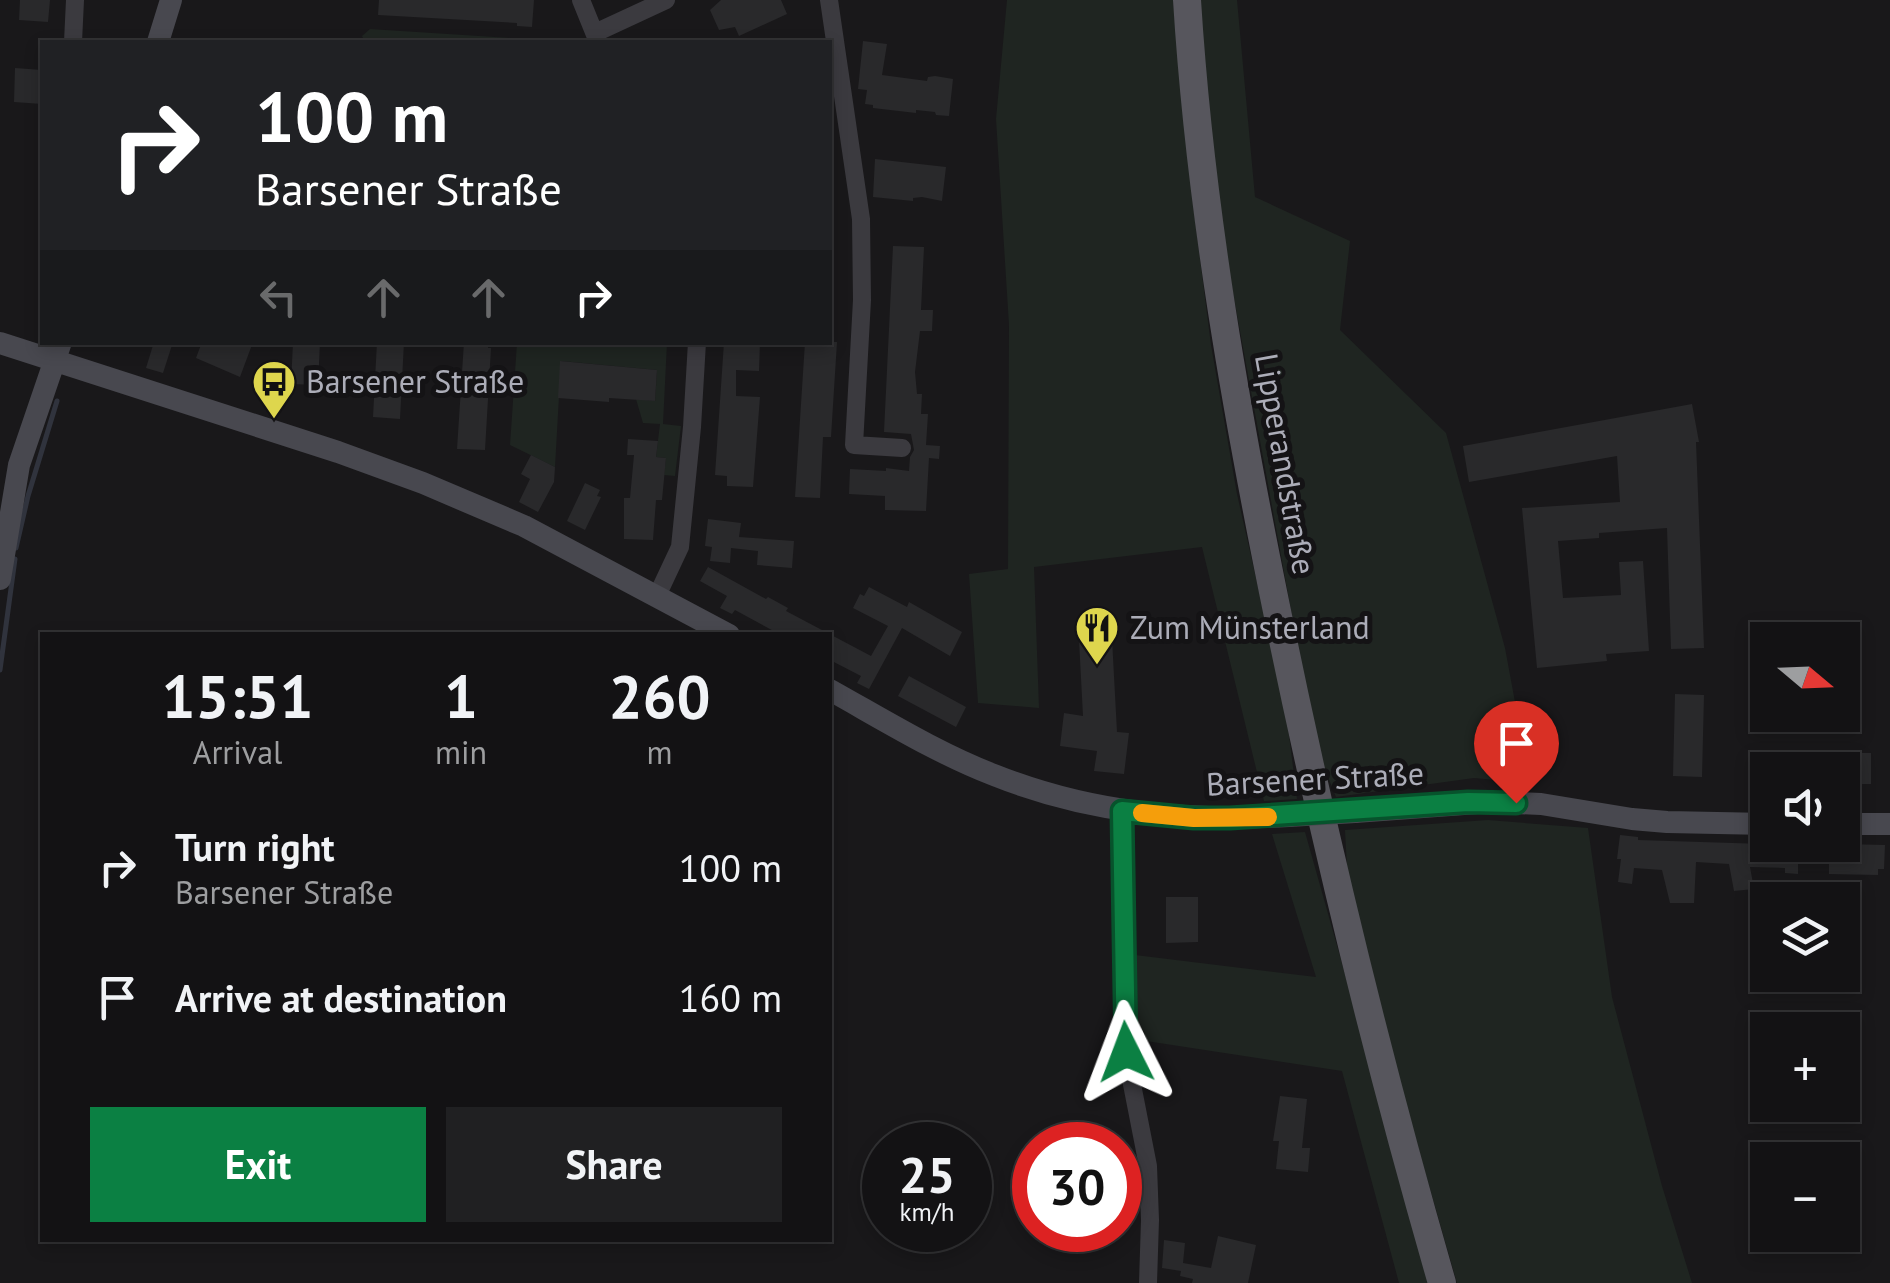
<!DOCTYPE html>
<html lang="en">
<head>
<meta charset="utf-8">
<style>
  :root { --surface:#131214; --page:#202022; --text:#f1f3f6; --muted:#9d9ea0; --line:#323234; --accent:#0b8043 }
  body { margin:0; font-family:"PT Sans",sans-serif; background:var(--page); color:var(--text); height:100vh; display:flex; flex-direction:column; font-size:38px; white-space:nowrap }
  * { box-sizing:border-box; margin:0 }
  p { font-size:32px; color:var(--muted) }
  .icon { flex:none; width:55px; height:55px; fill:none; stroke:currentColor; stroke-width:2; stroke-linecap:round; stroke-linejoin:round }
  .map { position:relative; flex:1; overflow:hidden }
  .drawer { position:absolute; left:40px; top:632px; width:792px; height:610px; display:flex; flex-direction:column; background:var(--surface); border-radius:0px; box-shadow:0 5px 15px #0003,0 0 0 2px var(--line) }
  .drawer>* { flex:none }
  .banner { position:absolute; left:40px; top:40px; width:792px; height:305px; border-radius:0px; box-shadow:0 5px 15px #0003,0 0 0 2px var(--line); background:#202124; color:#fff; overflow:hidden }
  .needle { width:65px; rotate:109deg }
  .controls { position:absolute; left:1750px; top:622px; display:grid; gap:20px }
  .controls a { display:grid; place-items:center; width:110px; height:110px; border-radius:0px; background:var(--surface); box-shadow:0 5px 15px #0003,0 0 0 2px var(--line); font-size:50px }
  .speed { position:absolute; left:862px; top:1122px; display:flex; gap:20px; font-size:50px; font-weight:700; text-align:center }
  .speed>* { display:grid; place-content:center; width:130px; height:130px; border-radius:50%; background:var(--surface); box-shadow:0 5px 15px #0003,0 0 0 2px var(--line); line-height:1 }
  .speed small { font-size:25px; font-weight:400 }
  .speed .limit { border:15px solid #d22; background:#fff; color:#111 }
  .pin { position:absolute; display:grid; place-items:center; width:85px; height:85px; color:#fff; margin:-102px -42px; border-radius:50% 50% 50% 0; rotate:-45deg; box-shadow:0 0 10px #0007 }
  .pin .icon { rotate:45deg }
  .me { position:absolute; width:110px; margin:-55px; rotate:357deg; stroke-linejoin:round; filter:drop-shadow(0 0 8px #0008) }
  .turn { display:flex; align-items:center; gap:35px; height:210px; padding:0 50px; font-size:45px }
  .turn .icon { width:130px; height:130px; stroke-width:2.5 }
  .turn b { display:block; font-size:70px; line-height:85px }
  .lanes { display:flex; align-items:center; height:95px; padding:0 50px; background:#0003; justify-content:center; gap:50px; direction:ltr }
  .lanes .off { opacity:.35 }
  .eta { display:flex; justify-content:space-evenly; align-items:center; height:170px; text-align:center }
  .eta b { font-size:60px; font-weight:600; line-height:70px }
  .cta { display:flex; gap:20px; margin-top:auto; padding:20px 50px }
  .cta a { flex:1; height:115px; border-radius:0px; background:var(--accent); color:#fff; font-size:40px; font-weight:600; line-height:115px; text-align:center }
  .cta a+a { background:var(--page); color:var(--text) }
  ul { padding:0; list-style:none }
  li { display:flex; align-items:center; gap:30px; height:130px; padding:0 50px }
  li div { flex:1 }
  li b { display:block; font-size:38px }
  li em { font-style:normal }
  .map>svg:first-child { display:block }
  .green { fill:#1f2521 }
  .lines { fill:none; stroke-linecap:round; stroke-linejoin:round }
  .stream { stroke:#30333d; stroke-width:5 }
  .building { fill:#29292b }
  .street { stroke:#3b3a3f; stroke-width:18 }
  .secondary { stroke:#48484f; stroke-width:22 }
  .primary { stroke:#57565d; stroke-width:28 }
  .secondary-bridge { stroke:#48484f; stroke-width:22 }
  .route-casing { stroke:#07532c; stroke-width:25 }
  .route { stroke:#0b8043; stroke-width:18 }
  .slow { stroke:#f59e0b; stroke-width:18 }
  .labels { text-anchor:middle; stroke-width:10; stroke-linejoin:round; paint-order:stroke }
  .poi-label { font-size:32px; fill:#acadb8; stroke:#141315; text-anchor:start }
  .street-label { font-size:32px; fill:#acadb8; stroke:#141315 }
</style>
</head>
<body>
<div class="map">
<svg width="1890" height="1283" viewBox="0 0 1890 1283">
  <rect width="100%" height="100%" fill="#19181a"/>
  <path class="green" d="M1007,0H1173L1193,204L1211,345L1237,494L1286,711L1297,799L1264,801L1202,547L1034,567L1039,708L978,703L969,574L1008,569L1009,325L996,119Z
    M1199,0H1237L1255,197L1350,241L1340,330L1446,433L1505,648L1530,783L1474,778L1336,797L1316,747L1219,216Z
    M370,29L573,42H365L362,36Z
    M517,343H667L663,424L681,426L675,476L664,475L666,458L656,457L660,424L643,423L636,399L655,401L657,370L561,361L555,467L510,445Z
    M1488,820L1588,828L1612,997L1662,1186L1692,1283H1457L1401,1088L1348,886L1345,830Z
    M1305,832L1432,1283H1399L1342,1071L1133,1039L1135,955L1316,977L1272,834Z"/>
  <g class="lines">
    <path class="stream" d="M16,548L28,496L57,401
      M0,670L15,559"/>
  </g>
  <path class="building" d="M20,0H50L48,22L19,20Z
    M379,0H534L532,27L517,26V23L378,15Z
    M721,0H781L787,14L739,36L735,27L719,30L710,10Z
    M863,41L887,44L882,75L927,81L928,77L935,76L953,79L949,116L936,115L935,112L916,110V113L873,108V105L865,104L867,90L858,89Z
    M15,68L42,70V104L14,102Z
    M875,159L946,167L942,201L922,197L913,198V201L873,197Z
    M893,246L924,247L921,310H933L932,331H920L915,372L917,394H922L921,414H928L926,445L940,446L939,459L929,458L926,511L885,510V496L849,494L850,469L886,471V468L909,471L910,457L914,450L911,434L884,432Z
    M154,342H173L163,373L146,368Z
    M202,342H253L240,377L196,358Z
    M293,342H320L318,385L291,384Z
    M377,342H404L400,419L373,417Z
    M464,342H489L488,348H491L485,450L457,449Z
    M724,342H760L759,371L736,370V396L760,397L753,487L727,486V476L715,475Z
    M805,342H837L831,437H823L820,498L795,497Z
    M560,361L657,370L655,401L609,398V402L558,398Z
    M1692,404L1699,442H1696L1704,648L1671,649L1667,528L1599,533V538L1558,541L1563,598L1621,595L1619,562L1643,561L1649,651L1606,654L1607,661L1537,668L1522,508L1620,502L1617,456L1469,482L1463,446Z
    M628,439L658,441L656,457L666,458L662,500H656L653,540L624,539V498H630L634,455H627Z
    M531,455L555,467L554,482L538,512L519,502L530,479L521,474Z
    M585,483L600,490L597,496L601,497L585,530L567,521Z
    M708,519L741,523L739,537L794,541L792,568L757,565L758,551L731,548L730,563L710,561L712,547L705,546Z
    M708,567L766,599L768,597L788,608L786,611L871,656L888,626L853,608L860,594L864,596L869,587L907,607L909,602L962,632L950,656L902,628L869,689L857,683L861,676L830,660V635H781L735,610L732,614L720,608L727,596L700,581Z
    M1111,620L1117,732L1129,733L1124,774L1094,771L1097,751L1060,746L1064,713L1083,716L1078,621Z
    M909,676L966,707L956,727L898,696Z
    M1675,694L1704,695L1702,777L1673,776Z
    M1850,753H1871V784H1842V770H1832V757L1850,756Z
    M1620,835L1638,837V840L1794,845L1798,849V874L1785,873V868L1750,867L1754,889L1734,891L1729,864L1696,862L1694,903H1670L1662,870L1634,868L1632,884L1618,882L1621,859H1617Z
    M1842,844L1885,845L1884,869H1878V875L1829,874V845Z
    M1166,897H1198V942L1166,943Z
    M1280,1096L1307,1099L1302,1148H1310L1308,1172L1276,1169L1279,1141H1273Z
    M1218,1236L1256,1245L1248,1283H1192L1193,1279L1180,1276L1181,1271L1162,1268L1164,1240L1185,1243L1183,1263L1211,1268Z"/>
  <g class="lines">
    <path class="street" d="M581,0L598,42
      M829,0L861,219L862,300L854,445L902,448
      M595,33L666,0
      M73,42L75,0
      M657,596L680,547L692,427L697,342
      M1122,811L1125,1027L1129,1069L1148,1166L1150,1220L1148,1283"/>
    <path class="secondary" d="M158,42L171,0
      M0,343L338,452L423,483L524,526L729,635
      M0,579L19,465L61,342
      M830,690C884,720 937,753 994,775C1092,814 1185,821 1289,816
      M1355,812L1491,802L1541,804L1632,819L1667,822L1768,824
      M1842,824H1890"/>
    <path class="primary" d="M1187,0C1200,209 1237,417 1279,621C1325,844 1379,1065 1442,1283"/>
    <path class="secondary-bridge" d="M1289,816L1355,812"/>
  </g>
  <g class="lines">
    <defs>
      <path id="route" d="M1126,1052L1122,811L1194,818H1230L1468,802L1516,803"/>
    </defs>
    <use href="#route" class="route-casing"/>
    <use href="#route" class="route"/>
    <path class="slow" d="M1142,813L1194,818L1268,817"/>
  </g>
  <defs>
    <symbol id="bus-pin" viewBox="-11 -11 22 30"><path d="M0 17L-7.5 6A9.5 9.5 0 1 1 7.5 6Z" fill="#ded64d" stroke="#141315"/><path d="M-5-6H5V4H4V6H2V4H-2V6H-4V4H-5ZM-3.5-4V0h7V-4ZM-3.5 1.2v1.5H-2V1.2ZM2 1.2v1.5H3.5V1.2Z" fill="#111"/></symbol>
    <symbol id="restaurant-pin" viewBox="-11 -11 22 30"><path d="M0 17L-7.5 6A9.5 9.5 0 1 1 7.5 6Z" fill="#ded64d" stroke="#141315"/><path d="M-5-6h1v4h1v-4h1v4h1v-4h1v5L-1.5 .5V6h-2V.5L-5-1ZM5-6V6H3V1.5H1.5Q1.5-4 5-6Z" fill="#111"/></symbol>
  </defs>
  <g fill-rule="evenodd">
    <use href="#bus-pin" x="249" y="357" width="50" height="68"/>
    <use href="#restaurant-pin" x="1072" y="603" width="50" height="68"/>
  </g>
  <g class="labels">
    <g class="poi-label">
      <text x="306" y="393">Barsener Straße</text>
      <text x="1130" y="639">Zum Münsterland</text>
    </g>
    <g class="street-label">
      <text transform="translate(1285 464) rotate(80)" y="11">Lipperandstraße</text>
      <text transform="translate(1315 779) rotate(-3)" y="11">Barsener Straße</text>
    </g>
  </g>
</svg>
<div class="controls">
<a><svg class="needle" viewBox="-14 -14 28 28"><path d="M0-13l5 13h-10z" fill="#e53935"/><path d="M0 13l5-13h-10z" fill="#9d9ea0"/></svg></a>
<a><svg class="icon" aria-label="sound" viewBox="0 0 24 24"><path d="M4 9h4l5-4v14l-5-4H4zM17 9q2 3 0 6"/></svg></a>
<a><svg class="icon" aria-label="layers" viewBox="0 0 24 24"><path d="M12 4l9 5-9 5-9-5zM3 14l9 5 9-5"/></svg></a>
<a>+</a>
<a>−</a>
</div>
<div class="speed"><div>25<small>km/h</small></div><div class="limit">30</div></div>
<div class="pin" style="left:1516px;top:803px;background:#d93025"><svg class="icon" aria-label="arrive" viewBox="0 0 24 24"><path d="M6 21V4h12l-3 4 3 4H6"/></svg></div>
<svg class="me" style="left:1126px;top:1052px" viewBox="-20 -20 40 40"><path d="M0-17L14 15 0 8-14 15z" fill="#0b8043" stroke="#fff" stroke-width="4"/></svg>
<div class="banner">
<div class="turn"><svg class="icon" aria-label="right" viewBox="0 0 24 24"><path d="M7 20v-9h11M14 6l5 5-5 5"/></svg><div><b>100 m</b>Barsener Straße</div></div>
<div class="lanes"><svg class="icon off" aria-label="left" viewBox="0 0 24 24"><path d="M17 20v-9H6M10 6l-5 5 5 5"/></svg><svg class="icon off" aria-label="ahead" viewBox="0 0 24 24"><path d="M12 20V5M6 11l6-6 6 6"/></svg><svg class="icon off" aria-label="ahead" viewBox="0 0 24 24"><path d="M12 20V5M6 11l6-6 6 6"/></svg><svg class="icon" aria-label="right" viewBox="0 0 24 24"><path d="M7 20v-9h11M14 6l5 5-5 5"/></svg></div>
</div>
<section class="drawer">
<div class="eta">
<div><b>15:51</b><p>Arrival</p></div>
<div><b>1</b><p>min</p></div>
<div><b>260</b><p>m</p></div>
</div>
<ul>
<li><svg class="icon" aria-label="right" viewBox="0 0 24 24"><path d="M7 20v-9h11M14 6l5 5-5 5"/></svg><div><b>Turn right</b><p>Barsener Straße</p></div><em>100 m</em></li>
<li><svg class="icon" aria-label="arrive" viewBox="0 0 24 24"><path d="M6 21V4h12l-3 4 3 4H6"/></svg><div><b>Arrive at destination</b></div><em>160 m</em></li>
</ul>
<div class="cta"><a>Exit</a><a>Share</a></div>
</section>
</div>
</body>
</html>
